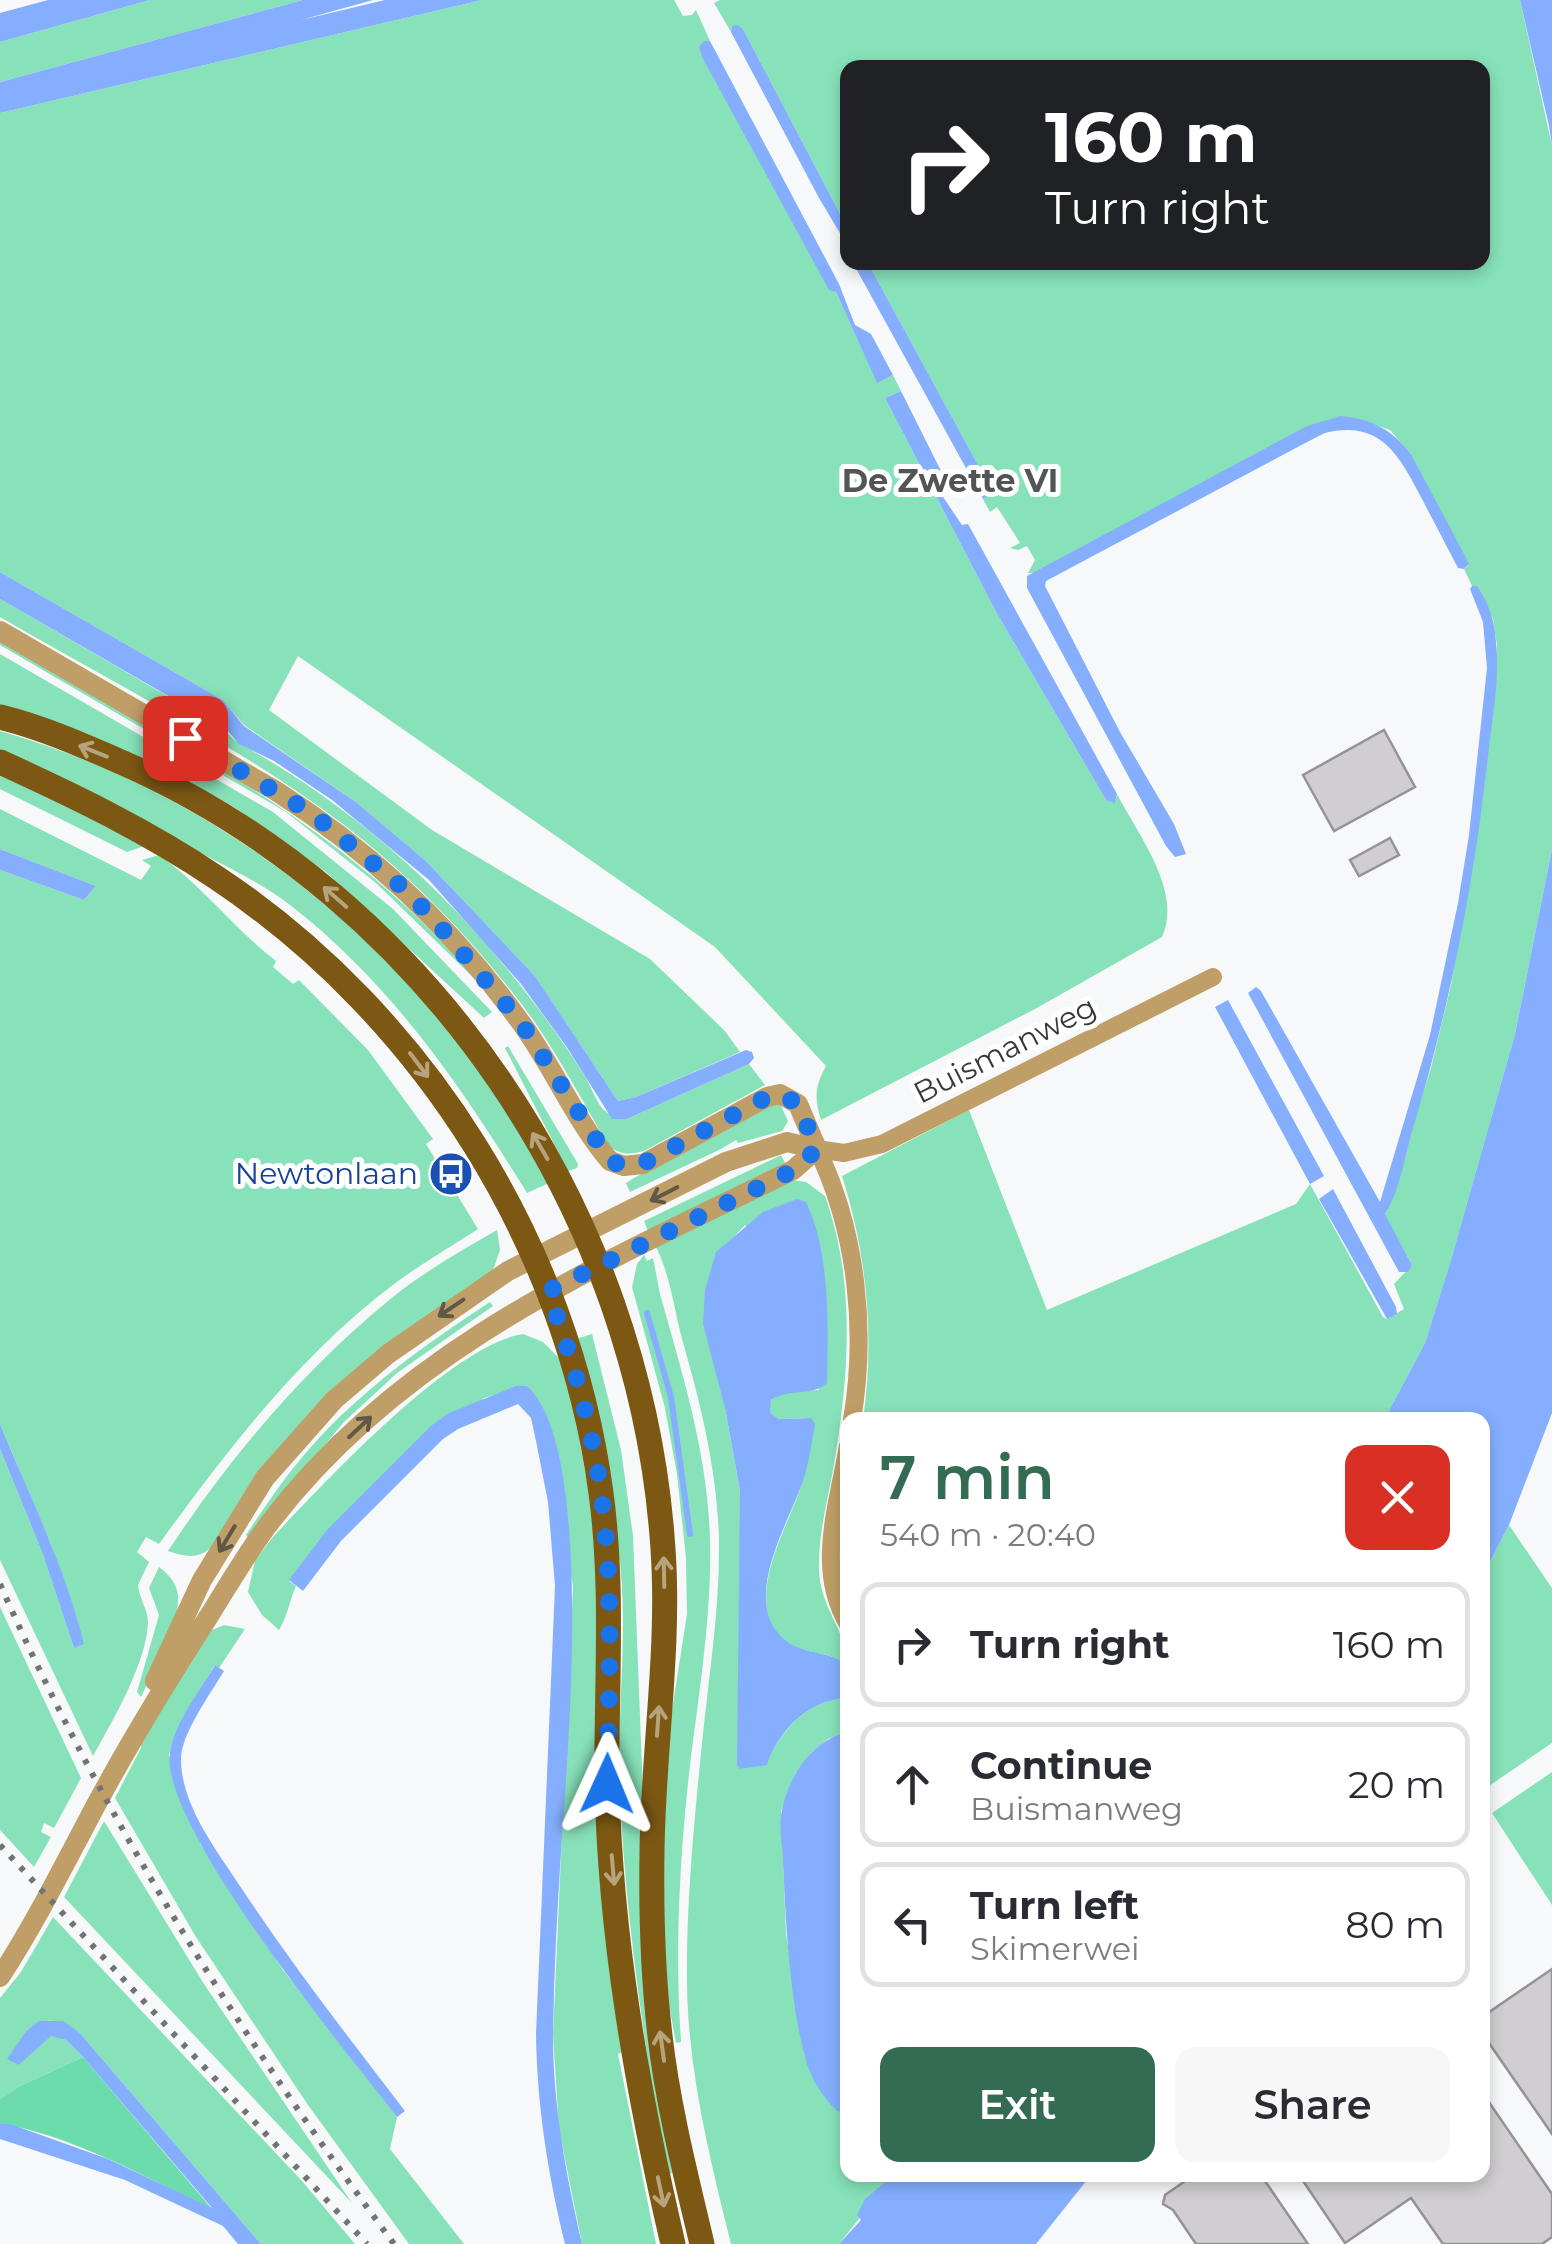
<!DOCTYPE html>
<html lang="en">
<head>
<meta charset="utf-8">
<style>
  :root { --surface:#fff; --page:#f7f7f7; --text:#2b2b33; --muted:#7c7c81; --line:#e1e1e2; --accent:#346c53 }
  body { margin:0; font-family:Montserrat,sans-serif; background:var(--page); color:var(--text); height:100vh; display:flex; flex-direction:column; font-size:38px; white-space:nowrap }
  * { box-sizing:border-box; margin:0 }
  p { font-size:32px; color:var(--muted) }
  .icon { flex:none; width:55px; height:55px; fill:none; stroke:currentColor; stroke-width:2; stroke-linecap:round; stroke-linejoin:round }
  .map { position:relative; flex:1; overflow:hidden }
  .sheet { position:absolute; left:840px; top:1412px; width:650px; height:770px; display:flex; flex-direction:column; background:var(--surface); border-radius:20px; box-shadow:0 5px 15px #0003 }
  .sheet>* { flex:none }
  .top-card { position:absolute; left:840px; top:60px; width:650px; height:210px; border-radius:20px; box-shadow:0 5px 15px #0003; background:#202124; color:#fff; overflow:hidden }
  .pin { position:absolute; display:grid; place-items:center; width:85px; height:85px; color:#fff; margin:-42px; border-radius:20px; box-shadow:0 5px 15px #0006 }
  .me { position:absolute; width:110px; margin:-55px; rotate:1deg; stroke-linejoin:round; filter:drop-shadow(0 0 8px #0008) }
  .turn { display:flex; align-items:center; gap:35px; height:210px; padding:0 40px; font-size:45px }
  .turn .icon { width:130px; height:130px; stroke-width:2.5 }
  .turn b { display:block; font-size:70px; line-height:85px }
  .round { display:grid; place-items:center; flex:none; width:105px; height:105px; border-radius:20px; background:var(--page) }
  .overview { display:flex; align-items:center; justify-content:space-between; height:170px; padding:0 40px }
  h1 { font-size:60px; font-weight:600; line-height:75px; color:var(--accent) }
  .primary-button { display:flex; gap:20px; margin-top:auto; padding:20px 40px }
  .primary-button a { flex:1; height:115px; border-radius:20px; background:var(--accent); color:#fff; font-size:40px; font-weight:600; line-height:115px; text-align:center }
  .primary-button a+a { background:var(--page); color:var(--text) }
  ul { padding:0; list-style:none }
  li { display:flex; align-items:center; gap:30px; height:125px; margin:0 20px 15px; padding:0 20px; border:5px solid var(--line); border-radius:20px }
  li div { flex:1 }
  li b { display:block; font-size:38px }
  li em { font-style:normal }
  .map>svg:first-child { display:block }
  .green { fill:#87e2b9 }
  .forest { fill:#6ddcad }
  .water { fill:#85affe }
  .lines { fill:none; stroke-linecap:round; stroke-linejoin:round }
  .stream { stroke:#85affe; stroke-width:6 }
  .building { fill:#d0ced0; stroke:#959395; stroke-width:2.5 }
  .minor { stroke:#c09e67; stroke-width:18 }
  .tertiary { stroke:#c09e67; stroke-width:20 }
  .primary { stroke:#7c5813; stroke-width:25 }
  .rail { stroke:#727374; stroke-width:6; stroke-dasharray:5 10; stroke-linecap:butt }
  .oneway { stroke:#b7a37d }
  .oneway2 { stroke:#605747 }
  .route { stroke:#1a73e8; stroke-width:18; stroke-dasharray:0 32.4 }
  .labels { text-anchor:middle; stroke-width:10; stroke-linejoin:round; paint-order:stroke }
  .street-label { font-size:30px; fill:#373839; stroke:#fff }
  .transit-label { font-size:30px; fill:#164399; stroke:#fff; text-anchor:end }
  .neighbourhood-label { font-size:32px; font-weight:bold; fill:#525456; stroke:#fff }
</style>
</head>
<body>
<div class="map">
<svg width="1552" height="2244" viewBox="0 0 1552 2244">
  <rect width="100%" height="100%" fill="#f6f8fa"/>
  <path class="green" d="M150,0H303L0,82V42Z
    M482,0H674L683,16L692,15L696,10L710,41H704L836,292L877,382L893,375L901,391L885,398L996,612L1106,800H1116L1117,794C1138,835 1183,891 1162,937L1035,1009L821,1120C814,1098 815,1086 826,1066L715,947L298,656L269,710L432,830L650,959L725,1031L740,1052L636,1097L618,1101L535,976L426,861L356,802L244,725L223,700L0,572V113Z
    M720,0H1520L1552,146V849L1515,1034L1450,1263L1425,1343L1384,1420H863C875,1337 867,1255 842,1176L969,1110L1047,1310L1296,1204L1310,1184L1383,1317L1387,1319L1404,1309L1394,1284L1412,1265L1385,1215L1431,1068L1451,985L1483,798L1497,645L1493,619L1477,586H1472L1464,569L1468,566L1411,454L1390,430L1356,418L1036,573H1028L1035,560L1027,546L1018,550L1010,548L1020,543L997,507L990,512L983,499L990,493L989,485L868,263L1482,262V68H848L847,227L743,29L732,26L731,32L714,3Z
    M0,599L183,705C214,705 221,734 244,746C365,814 460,903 543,1015C558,1035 572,1056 586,1078C591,1087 597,1104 605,1111C610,1115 621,1117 627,1119L749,1064L765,1085L644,1151C629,1155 620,1155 608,1145C584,1103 561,1061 534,1021C482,949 415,879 344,825C238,745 115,684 0,617Z
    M0,642C174,742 345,824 477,981L376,883L286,812L0,645Z
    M0,654L273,812L393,909L492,1012L484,1018L326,872L234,807L152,763L90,735L0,705Z
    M0,731C196,787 361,909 481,1072C506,1107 527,1146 549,1183L527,1193C461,1086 391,983 290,905C254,877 210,860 171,836C117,803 59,774 0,751Z
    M0,776L40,792L144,846L127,852L0,789Z
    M0,809L141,880L151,866L142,860L159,855C203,886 234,929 276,961L273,967L293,984L299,980L368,1050L433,1139L426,1144L478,1229C450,1247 421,1264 394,1284C301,1354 227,1450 159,1544L146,1537L137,1552L149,1562L138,1585C139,1598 148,1609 148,1623C146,1664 113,1720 93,1756L0,1560V1449L42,1552L74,1648L78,1622L51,1544L0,1424V870L84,900L96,886L0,849Z
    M508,1046L578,1164L577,1168L568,1171L505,1048Z
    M780,1104L788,1121L782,1131L738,1143L736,1140L721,1149L630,1192L626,1183L634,1178L771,1105Z
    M781,1155L785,1163L649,1234L644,1221Z
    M792,1180L806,1182L825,1196C856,1282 849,1376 834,1464C828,1498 818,1535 819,1570C820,1608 847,1631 847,1664C826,1649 797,1656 778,1634C744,1592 792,1521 803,1480C808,1461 808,1438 811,1418L779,1419L769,1413L771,1400L784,1392L819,1390L745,1225L732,1239L725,1408L740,1491V1769L767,1764C777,1738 796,1714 823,1703C832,1700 839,1700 847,1695V1732L828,1739L812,1752L795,1774L781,1811L786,1933L804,2055L838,2112L847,2110L848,2175H894L839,2244H731C710,2160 688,2071 687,1984C686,1904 694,1823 702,1743C709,1675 720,1608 719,1539C717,1470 701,1405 682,1339C674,1308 670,1274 655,1245Z
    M497,1230L500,1250L493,1270L402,1337L214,1545C199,1560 186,1557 168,1551C230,1457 305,1368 393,1297C425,1271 461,1251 497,1230Z
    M644,1255L647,1261L653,1258L660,1294C683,1376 708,1455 710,1540C712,1621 697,1703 688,1783C679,1869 675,1955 681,2042L676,2043L669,2005L664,1934V1817L670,1723L687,1614L686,1558L677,1474L665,1408L632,1287L637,1264Z
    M490,1302L493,1306L397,1373L343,1423L248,1538L246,1535C266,1505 286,1475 310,1448C361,1390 426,1344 490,1302Z
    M523,1334L543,1342L560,1359L572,1401L593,1514L622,2052L618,2054L656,2244H582L559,2129L553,2035L573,1586L541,1404L527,1386L484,1398L289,1581L296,1586C289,1602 288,1615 279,1630L262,1615L248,1592L255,1561L272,1538C324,1483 451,1345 523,1334Z
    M592,1334L621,1450L633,1536L653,2052L672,2173L665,2175C646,2047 625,1920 620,1791C616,1711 630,1627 618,1548C608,1478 590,1408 576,1339Z
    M1509,1525L1552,1588V1743L1483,1790V1575Z
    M159,1567C170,1575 179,1586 178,1600C178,1627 153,1673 141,1697L137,1692L159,1615L149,1588Z
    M0,1607L81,1778L54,1828L44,1823L41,1832L51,1837L34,1867L0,1830Z
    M224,1625L245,1629L219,1668L214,1666L176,1733L169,1755L201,1845L283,1970L397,2117L390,2149L464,2244H409L308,2105L196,1937L115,1798L141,1748V1741L205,1633Z
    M1552,1772V1905L1492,1813Z
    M104,1821L204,1984L352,2203L64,1897Z
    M53,1917L302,2181L355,2244H261L79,2032C59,2019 46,2016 27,2030L19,2065L51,2035L66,2040L83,2057L20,2086L0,2099V1998L21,1972Z"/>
  <path class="forest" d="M83,2057L212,2209C145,2177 75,2137 0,2123V2099L20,2086Z"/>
  <path class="water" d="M48,0H150L0,42V13Z
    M303,0H373L301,20L385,0H482L0,113V82Z
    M1520,0H1552V146L1549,126Z
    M737,25L743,29L847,227V245L819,198L731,32L732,26Z
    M704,41H710L839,284L855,325L871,334L893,375L877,383L836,292L829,290L702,57L699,47Z
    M853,263H868L989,485L991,493L983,499Z
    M901,391L943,475L941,494L962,525L968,524L1117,794L1115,803L1106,800L996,612L885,398Z
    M1341,416C1373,419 1392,430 1411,454L1463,552L1469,564L1464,569L1458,568C1446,545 1434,522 1422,499C1399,455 1381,419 1324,433L1046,581L1045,586L1120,732L1174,824L1186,854L1175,857L1166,846L1027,588V576L1307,426Z
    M0,572L223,700L244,726L356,802L426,861L535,976L618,1101L636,1097L746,1050L752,1052L754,1058L749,1064L627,1119H612L566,1046L521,984L429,880L332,800L274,761L239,744L215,716L195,706L184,705L0,599Z
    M1472,586H1477C1489,603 1495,622 1496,642C1500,680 1492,719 1488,756C1474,885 1449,1011 1411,1135C1404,1160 1399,1193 1385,1214L1412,1265L1408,1272H1399L1248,993L1256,987L1261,991L1380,1202L1430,1035L1458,903L1469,835L1487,668L1483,622L1470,589Z
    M0,849L96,886L84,900L0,870Z
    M1552,849V1413L1509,1525L1483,1575L1482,1420H1384L1425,1343L1450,1263L1515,1034Z
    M1228,1000L1324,1176L1310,1184L1215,1007Z
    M1333,1189L1396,1307L1397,1314L1387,1319L1319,1199Z
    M797,1199L806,1202C831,1254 828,1327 827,1383C812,1397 789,1388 771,1400L770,1413L779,1419L811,1418L815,1424C812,1442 809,1461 804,1478C791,1519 744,1592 778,1633C796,1656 826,1649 847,1664V1695C839,1700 832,1700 823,1703C796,1714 776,1738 767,1765L740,1769L737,1765L740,1491L725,1408L703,1324L705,1290L716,1252L763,1212Z
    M516,1386H527C596,1448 567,1760 561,1853C557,1913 554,1974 553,2035C553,2106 566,2174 582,2244H565C548,2174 537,2107 536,2034L555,1586L548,1502L536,1441L531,1418L518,1404L458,1429L443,1439L341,1541L303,1591L289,1580L327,1530L432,1425L449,1413Z
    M0,1424C30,1496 65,1567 84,1644L74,1648L42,1552L0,1449Z
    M215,1665L224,1671C211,1693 181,1734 181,1759C181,1806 218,1852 242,1889C293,1966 349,2038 405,2111L397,2117C348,2054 159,1825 170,1753C174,1723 200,1691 215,1665Z
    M847,1732L848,2110L838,2112C821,2095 810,2078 804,2054C789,1993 786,1926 783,1863C783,1847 778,1826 782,1810C789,1775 812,1741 847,1732Z
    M39,2021H63L79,2032L261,2244H238L223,2226L125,2180L0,2139V2123L13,2125L108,2159L212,2208L83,2057L66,2040L51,2036L19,2065L7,2059L27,2030Z
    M894,2175H1091L1036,2244H839L861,2220L857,2215L865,2199Z"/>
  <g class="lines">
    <path class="stream" d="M647,1313L671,1397L690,1534"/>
  </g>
  <path class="building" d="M1384,730L1415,787L1334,831L1303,775Z
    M1390,838L1399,855L1359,876L1350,860Z
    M1552,1969V2134L1482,2033V2017Z
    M1482,2092L1552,2194V2237L1542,2244H1443L1411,2198L1345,2243L1299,2175H1482Z
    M1194,2175H1261L1308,2244H1196L1173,2210L1163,2204L1165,2195Z"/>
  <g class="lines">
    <path class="minor" d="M817,1149L844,1153L882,1144L1213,977
      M817,1149C857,1231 867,1331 852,1420
      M848,1446C838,1505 815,1569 848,1624"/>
    <path class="tertiary" d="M0,631L276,791C370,851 453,929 519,1020C552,1064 574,1119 610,1161L624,1166L643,1164L767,1097L780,1094L798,1104L817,1149
      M155,1681L202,1580L265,1478L334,1400L388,1354L508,1271L726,1162L787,1142L817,1149
      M0,1977C36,1922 65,1863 96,1805C131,1740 169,1678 209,1616C229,1584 248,1551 271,1521C405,1346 602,1264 793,1170L817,1149"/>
    <path class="primary" d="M0,717C41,727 82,745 121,762C430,898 641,1213 663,1549C670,1650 653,1751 652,1852C651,1913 653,1976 660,2036C668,2106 686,2176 702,2244
      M0,762C75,796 149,832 217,878C425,1017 568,1246 601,1493C614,1590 606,1686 607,1783C610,1937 638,2094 673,2244"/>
    <path class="rail" d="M0,1584C104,1821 241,2037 394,2244
      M0,1845L367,2244"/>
  </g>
  <defs><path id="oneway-shaft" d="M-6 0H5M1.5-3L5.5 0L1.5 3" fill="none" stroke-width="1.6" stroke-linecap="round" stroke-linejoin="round" transform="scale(2.5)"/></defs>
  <g class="oneway">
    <use href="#oneway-shaft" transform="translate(93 751) rotate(-158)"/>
    <use href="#oneway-shaft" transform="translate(335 897) rotate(-139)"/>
    <use href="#oneway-shaft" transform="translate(419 1065) rotate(53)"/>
    <use href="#oneway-shaft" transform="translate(540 1146) rotate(-120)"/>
    <use href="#oneway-shaft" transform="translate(664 1572) rotate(-91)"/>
    <use href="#oneway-shaft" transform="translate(658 1721) rotate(-86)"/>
    <use href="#oneway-shaft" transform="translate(613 1870) rotate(85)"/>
    <use href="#oneway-shaft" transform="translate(662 2046) rotate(-98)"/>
    <use href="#oneway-shaft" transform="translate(661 2192) rotate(78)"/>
  </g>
  <g class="oneway2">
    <use href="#oneway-shaft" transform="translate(664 1194) rotate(153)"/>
    <use href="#oneway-shaft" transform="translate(451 1308) rotate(146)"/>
    <use href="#oneway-shaft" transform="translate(360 1427) rotate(-43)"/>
    <use href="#oneway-shaft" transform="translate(227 1539) rotate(121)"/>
  </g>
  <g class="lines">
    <path class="route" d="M185,738L310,812L401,886L432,917L520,1021L610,1161L624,1166L642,1164L767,1097L780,1094L798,1104L817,1149L794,1170L548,1291C572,1357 591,1422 601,1492C614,1588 609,1687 607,1784"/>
  </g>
  <defs>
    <symbol id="bus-disc" viewBox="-11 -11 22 22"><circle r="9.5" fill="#1a4fb4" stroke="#fff"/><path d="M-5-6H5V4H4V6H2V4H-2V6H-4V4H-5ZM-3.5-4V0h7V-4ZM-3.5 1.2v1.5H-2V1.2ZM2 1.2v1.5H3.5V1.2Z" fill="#fff"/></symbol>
  </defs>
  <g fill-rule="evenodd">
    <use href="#bus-disc" x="426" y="1149" width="50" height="50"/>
  </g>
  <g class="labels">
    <g class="street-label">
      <text transform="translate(1005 1050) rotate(-27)" y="10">Buismanweg</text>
    </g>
    <g class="transit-label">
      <text x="418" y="1184">Newtonlaan</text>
    </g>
    <g class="neighbourhood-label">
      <text x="950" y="492">De Zwette VI</text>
    </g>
  </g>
</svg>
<div class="pin" style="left:185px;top:738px;background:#d93025"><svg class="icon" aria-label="arrive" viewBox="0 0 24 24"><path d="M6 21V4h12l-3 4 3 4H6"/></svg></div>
<svg class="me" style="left:607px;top:1784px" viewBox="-20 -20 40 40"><path d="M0-17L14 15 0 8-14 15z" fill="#1a73e8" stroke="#fff" stroke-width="4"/></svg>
<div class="top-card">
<div class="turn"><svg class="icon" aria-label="right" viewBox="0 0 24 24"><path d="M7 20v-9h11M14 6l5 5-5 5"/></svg><div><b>160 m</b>Turn right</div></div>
</div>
<section class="sheet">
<div class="overview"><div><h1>7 min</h1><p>540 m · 20:40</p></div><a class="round" style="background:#d93025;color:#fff"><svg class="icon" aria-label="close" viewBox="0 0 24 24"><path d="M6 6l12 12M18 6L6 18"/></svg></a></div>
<ul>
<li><svg class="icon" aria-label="right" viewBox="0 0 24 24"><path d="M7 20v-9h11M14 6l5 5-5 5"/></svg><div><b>Turn right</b></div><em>160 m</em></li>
<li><svg class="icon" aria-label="ahead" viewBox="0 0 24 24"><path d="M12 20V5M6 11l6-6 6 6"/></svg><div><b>Continue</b><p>Buismanweg</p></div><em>20 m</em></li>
<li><svg class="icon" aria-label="left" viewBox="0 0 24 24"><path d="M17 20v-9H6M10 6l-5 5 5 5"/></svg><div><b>Turn left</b><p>Skimerwei</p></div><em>80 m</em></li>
</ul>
<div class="primary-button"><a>Exit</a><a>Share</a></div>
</section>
</div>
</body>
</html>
